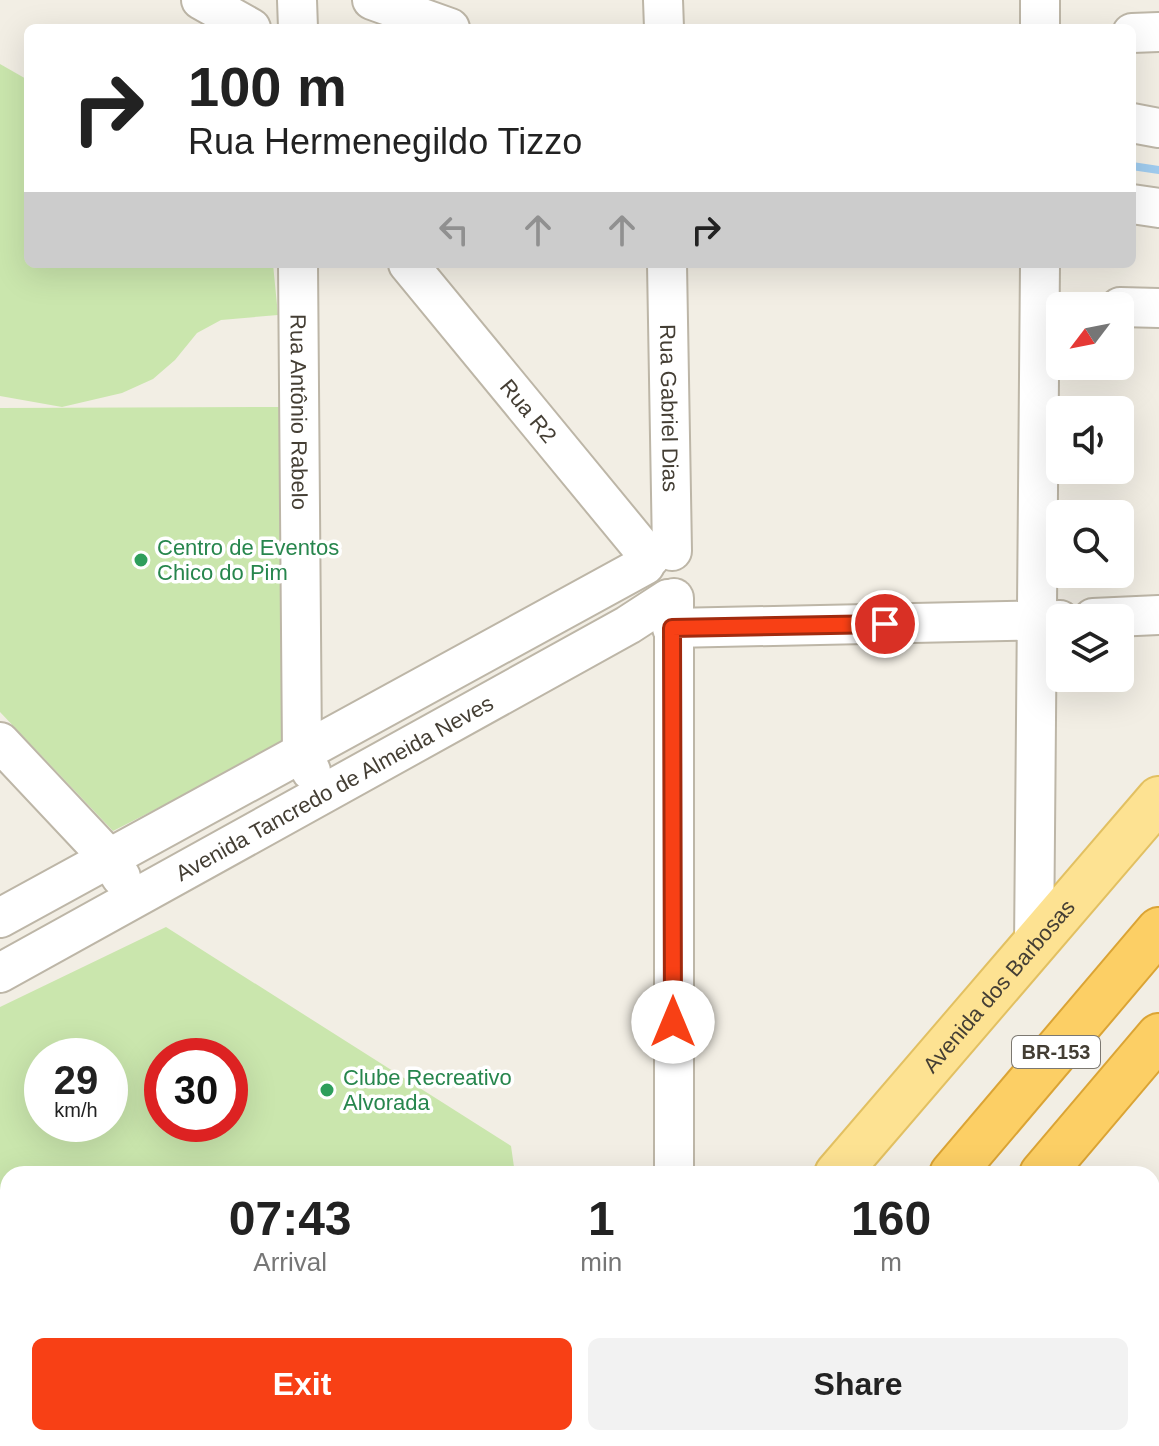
<!DOCTYPE html>
<html lang="en">
<head>
<meta charset="utf-8">
<style>
  :root { --surface:#fff; --page:#f2f2f2; --text:#222; --muted:#767676; --accent:#f84015 }
  body { margin:0; font-family:Arial,sans-serif; background:var(--page); color:var(--text); height:100vh; display:flex; flex-direction:column; font-size:30px; white-space:nowrap }
  * { box-sizing:border-box; margin:0 }
  p { font-size:26px; color:var(--muted) }
  .icon { flex:none; width:44px; height:44px; fill:none; stroke:currentColor; stroke-width:2; stroke-linecap:round; stroke-linejoin:round }
  .map { position:relative; flex:1; overflow:hidden }
  .side { position:absolute; left:0px; top:1166px; width:1160px; height:280px; display:flex; flex-direction:column; background:var(--surface); border-radius:24px 24px 0 0; box-shadow:0 8px 32px #0002 }
  .side>* { flex:none }
  .top-card { position:absolute; left:24px; top:24px; width:1112px; height:244px; border-radius:12px; box-shadow:0 8px 32px #0002; background:#fff; color:var(--text); overflow:hidden }
  .needle { width:52px; rotate:238deg }
  .buttons { position:absolute; left:1046px; top:292px; display:grid; gap:16px }
  .buttons a { display:grid; place-items:center; width:88px; height:88px; border-radius:12px; background:var(--surface); box-shadow:0 8px 32px #0002; font-size:40px }
  .speed { position:absolute; left:24px; top:1038px; display:flex; gap:16px; font-size:40px; font-weight:700; text-align:center }
  .speed>* { display:grid; place-content:center; width:104px; height:104px; border-radius:50%; background:var(--surface); box-shadow:0 8px 32px #0002; line-height:1 }
  .speed small { font-size:20px; font-weight:400 }
  .speed .limit { border:12px solid #d22; background:#fff; color:#111 }
  .pin { position:absolute; display:grid; place-items:center; width:68px; height:68px; color:#fff; margin:-34px; border:4px solid #fff; border-radius:50%; box-shadow:0 2px 8px #0007 }
  .me { position:absolute; width:88px; margin:-44px; rotate:0deg; stroke-linejoin:round; filter:drop-shadow(0 0 6px #0008) }
  .turn { display:flex; align-items:center; gap:28px; height:168px; padding:0 32px; font-size:36px }
  .turn .icon { width:104px; height:104px; stroke-width:2.5 }
  .turn b { display:block; font-size:56px; line-height:68px }
  .lanes { display:flex; align-items:center; height:76px; padding:0 32px; background:#0003; justify-content:center; gap:40px; direction:ltr }
  .lanes .off { opacity:.35 }
  .eta { display:flex; justify-content:space-evenly; align-items:center; height:136px; text-align:center }
  .eta b { font-size:48px; font-weight:800; line-height:56px }
  .primary-button { display:flex; gap:16px; margin-top:auto; padding:16px 32px }
  .primary-button a { flex:1; height:92px; border-radius:12px; background:var(--accent); color:#fff; font-size:32px; font-weight:800; line-height:92px; text-align:center }
  .primary-button a+a { background:var(--page); color:var(--text) }
  .map>svg:first-child { display:block }
  .green { fill:#cae6ad; fill-rule:evenodd }
  .lines { fill:none; stroke-linecap:round; stroke-linejoin:round }
  .stream { stroke:#a0ccef; stroke-width:8 }
  .minor-casing { stroke:#bdb6a7; stroke-width:42 }
  .major-casing { stroke:#e2c062; stroke-width:48 }
  .highway-casing { stroke:#dba435; stroke-width:48 }
  .minor { stroke:#fff; stroke-width:38 }
  .major { stroke:#fde292; stroke-width:44 }
  .highway { stroke:#fccf65; stroke-width:44 }
  .route-casing { stroke:#a12a0e; stroke-width:20 }
  .route { stroke:#f84015; stroke-width:14 }
  .leisure-dot { fill:#2e9e5b; stroke:#fff; stroke-width:3 }
  .labels { text-anchor:middle; stroke-width:7; stroke-linejoin:round; paint-order:stroke }
  .shield { fill:#fff; stroke:#7c7871; stroke-width:2 }
  .shield-label { font-size:20px; font-weight:bold; fill:#443e34 }
  .street-label { font-size:22px; fill:#443e34; stroke:#fff }
  .leisure-label { font-size:22px; fill:#27864d; stroke:#fff; text-anchor:start }
</style>
</head>
<body>
<div class="map">
<svg width="1159" height="1446" viewBox="0 0 1159 1446">
  <rect width="100%" height="100%" fill="#f2eee4"/>
  <path class="green" d="M0,64L28,80V264H273L278,315L221,320L197,333L175,360L153,379L122,393L62,407L0,396Z
    M281,407L284,744L113,831L0,712V408Z
    M166,927L511,1146L515,1174H8V1303L0,1271V1007ZM110,1056V1124H42V1056ZM162,1056H230V1124H162Z
    M42,1438H557L558,1446H44Z
    M848,1438H954L950,1446H842Z"/>
  <g class="lines">
    <path class="stream" d="M1132,166L1159,170"/>
    <defs>
      <g id="minor">
        <path d="M201,0L251,28"/>
        <path d="M297,0L298,28"/>
        <path d="M372,0L450,28"/>
        <path d="M663,0L664,28"/>
        <path d="M1040,28V0"/>
        <path d="M1132,33L1159,32"/>
        <path d="M1132,123L1159,128"/>
        <path d="M1132,204L1159,208"/>
        <path id="s1" d="M298,264L302,753L311,771"/>
        <path id="s2" d="M408,264L650,558"/>
        <path id="s3" d="M667,264L672,551"/>
        <path d="M1120,307L1159,308"/>
        <path d="M1093,618L1159,615"/>
        <path d="M672,628L1060,620"/>
        <path d="M0,742L109,858L121,877"/>
        <path d="M0,918L645,565"/>
        <path d="M1034,947L1040,264"/>
        <path id="s4" d="M0,973L628,625L668,599"/>
        <path d="M674,1174V598"/>
        <path d="M1152,1280L1159,1271"/>
        <path d="M0,1368L8,1398"/>
        <path d="M19,1438L21,1446"/>
        <path d="M1014,1446L1020,1438"/>
      </g>
      <g id="major">
        <path id="s5" d="M837,1174L1159,799"/>
        <path d="M607,1446L613,1438"/>
      </g>
      <path id="highway" d="M952,1174L1159,930
        M1042,1174L1159,1036
        M722,1446L729,1438
        M814,1446L821,1438"/>
    </defs>
    <use href="#minor" class="minor-casing"/>
    <use href="#major" class="major-casing"/>
    <use href="#highway" class="highway-casing"/>
    <use href="#minor" class="minor"/>
    <use href="#major" class="major"/>
    <use href="#highway" class="highway"/>
  </g>
  <g class="lines">
    <defs>
      <path id="route" d="M673,1022L672,628L885,624"/>
    </defs>
    <use href="#route" class="route-casing"/>
    <use href="#route" class="route"/>
  </g>
  <g class="leisure-dot">
    <circle cx="141" cy="560" r="8"/>
    <circle cx="327" cy="1090" r="8"/>
  </g>
  <g class="labels">
    <rect class="shield" x="1012" y="1036" width="88" height="32" rx="6"/>
    <g class="shield-label">
      <text x="1056" y="1059">BR-153</text>
    </g>
    <g class="street-label">
      <text dy="8" stroke="none"><textPath href="#s3" startOffset="144">Rua Gabriel Dias</textPath></text>
      <text dy="8" stroke="none"><textPath href="#s2" startOffset="190">Rua R2</textPath></text>
      <text dy="8" stroke="none"><textPath href="#s1" startOffset="148">Rua Antônio Rabelo</textPath></text>
      <text dy="8" stroke="none"><textPath href="#s4" startOffset="382">Avenida Tancredo de Almeida Neves</textPath></text>
      <text dy="8" stroke="none"><textPath href="#s5" startOffset="248">Avenida dos Barbosas</textPath></text>
    </g>
    <g class="leisure-label">
      <text x="157" y="555">Centro de Eventos<tspan x="157" dy="25">Chico do Pim</tspan></text>
      <text x="343" y="1085">Clube Recreativo<tspan x="343" dy="25">Alvorada</tspan></text>
    </g>
  </g>
</svg>
<div class="buttons">
<a><svg class="needle" viewBox="-14 -14 28 28"><path d="M0-13l5 13h-10z" fill="#e53935"/><path d="M0 13l5-13h-10z" fill="#767676"/></svg></a>
<a><svg class="icon" aria-label="sound" viewBox="0 0 24 24"><path d="M4 9h4l5-4v14l-5-4H4zM17 9q2 3 0 6"/></svg></a>
<a><svg class="icon" aria-label="search" viewBox="0 0 24 24"><circle cx="10" cy="10" r="6"/><path d="M15 15l6 6"/></svg></a>
<a><svg class="icon" aria-label="layers" viewBox="0 0 24 24"><path d="M12 4l9 5-9 5-9-5zM3 14l9 5 9-5"/></svg></a>
</div>
<div class="speed"><div>29<small>km/h</small></div><div class="limit">30</div></div>
<div class="pin" style="left:885px;top:624px;background:#d93025"><svg class="icon" aria-label="arrive" viewBox="0 0 24 24"><path d="M6 21V4h12l-3 4 3 4H6"/></svg></div>
<svg class="me" style="left:673px;top:1022px" viewBox="-20 -20 40 40"><circle r="19" fill="#fff"/><path d="M0-13L10 11 0 6-10 11z" fill="#f84015"/></svg>
<div class="top-card">
<div class="turn"><svg class="icon" aria-label="right" viewBox="0 0 24 24"><path d="M7 20v-9h11M14 6l5 5-5 5"/></svg><div><b>100 m</b>Rua Hermenegildo Tizzo</div></div>
<div class="lanes"><svg class="icon off" aria-label="left" viewBox="0 0 24 24"><path d="M17 20v-9H6M10 6l-5 5 5 5"/></svg><svg class="icon off" aria-label="ahead" viewBox="0 0 24 24"><path d="M12 20V5M6 11l6-6 6 6"/></svg><svg class="icon off" aria-label="ahead" viewBox="0 0 24 24"><path d="M12 20V5M6 11l6-6 6 6"/></svg><svg class="icon" aria-label="right" viewBox="0 0 24 24"><path d="M7 20v-9h11M14 6l5 5-5 5"/></svg></div>
</div>
<section class="side">
<div class="eta">
<div><b>07:43</b><p>Arrival</p></div>
<div><b>1</b><p>min</p></div>
<div><b>160</b><p>m</p></div>
</div>
<div class="primary-button"><a>Exit</a><a>Share</a></div>
</section>
</div>
</body>
</html>
